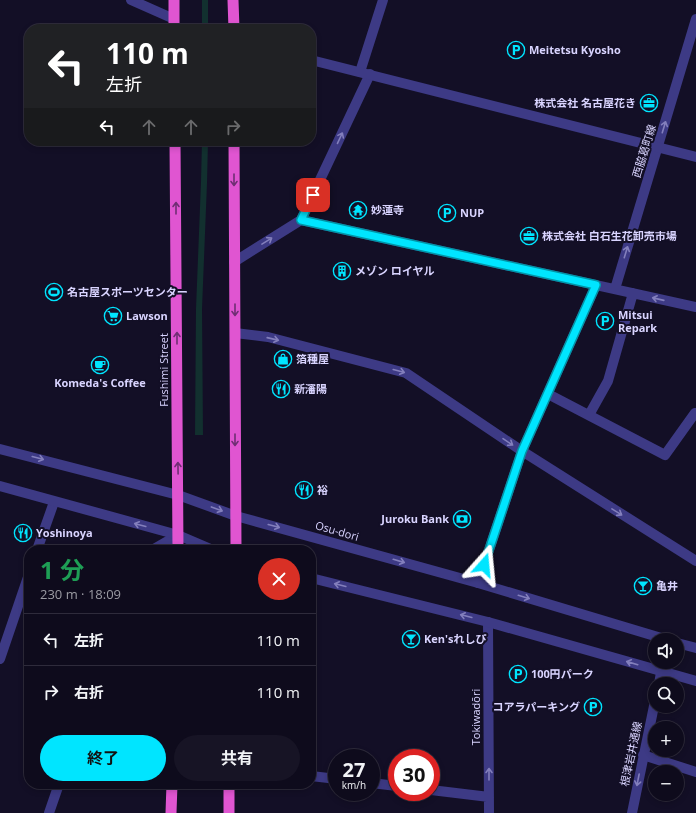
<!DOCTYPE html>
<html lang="ja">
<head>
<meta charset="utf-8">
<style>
  :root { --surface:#0e0b1c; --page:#171425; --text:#f1f3f6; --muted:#9b9ba3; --line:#2e2b3b; --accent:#00e5ff }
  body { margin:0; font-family:"Open Sans","Noto Sans JP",sans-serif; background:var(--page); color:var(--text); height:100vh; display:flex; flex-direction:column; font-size:15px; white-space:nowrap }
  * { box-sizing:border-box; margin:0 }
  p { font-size:13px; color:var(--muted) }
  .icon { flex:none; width:22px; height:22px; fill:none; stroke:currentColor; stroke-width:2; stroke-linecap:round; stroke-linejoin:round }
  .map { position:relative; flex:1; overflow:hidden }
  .sheet { position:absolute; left:24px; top:545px; width:292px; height:244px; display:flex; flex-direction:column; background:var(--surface); border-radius:16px; box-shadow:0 2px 6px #0003,0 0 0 1px var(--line) }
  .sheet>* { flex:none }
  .hud { position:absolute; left:24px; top:24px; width:292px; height:122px; border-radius:16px; box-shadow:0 2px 6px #0003,0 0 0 1px var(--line); background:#202124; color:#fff; overflow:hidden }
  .tools { position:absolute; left:648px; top:633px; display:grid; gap:8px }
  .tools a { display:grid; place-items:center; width:36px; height:36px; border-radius:50%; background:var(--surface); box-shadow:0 2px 6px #0003,0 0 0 1px var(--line); font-size:20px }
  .speed { position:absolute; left:328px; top:749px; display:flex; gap:8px; font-size:20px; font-weight:700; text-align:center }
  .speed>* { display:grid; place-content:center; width:52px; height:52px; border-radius:50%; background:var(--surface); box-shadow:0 2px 6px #0003,0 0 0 1px var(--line); line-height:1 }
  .speed small { font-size:10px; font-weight:400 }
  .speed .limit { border:6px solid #d22; background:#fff; color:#111 }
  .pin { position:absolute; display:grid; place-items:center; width:34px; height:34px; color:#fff; margin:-17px; border-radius:8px; box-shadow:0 2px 6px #0006 }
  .me { position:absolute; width:44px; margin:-22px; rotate:18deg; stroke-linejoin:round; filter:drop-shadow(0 0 3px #0008) }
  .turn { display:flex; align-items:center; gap:14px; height:84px; padding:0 16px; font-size:18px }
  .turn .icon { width:52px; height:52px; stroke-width:2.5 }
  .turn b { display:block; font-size:28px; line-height:34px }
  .lanes { display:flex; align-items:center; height:38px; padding:0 16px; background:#0003; justify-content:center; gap:20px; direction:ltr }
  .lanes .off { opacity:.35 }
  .round { display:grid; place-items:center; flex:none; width:42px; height:42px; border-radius:21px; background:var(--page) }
  .overview { display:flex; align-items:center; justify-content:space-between; height:68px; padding:0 16px }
  h1 { font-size:24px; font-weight:700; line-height:30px; color:#1e9e55 }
  .primary-button { display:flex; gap:8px; margin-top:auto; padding:8px 16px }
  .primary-button a { flex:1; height:46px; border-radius:24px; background:var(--accent); color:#111; font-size:16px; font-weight:700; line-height:46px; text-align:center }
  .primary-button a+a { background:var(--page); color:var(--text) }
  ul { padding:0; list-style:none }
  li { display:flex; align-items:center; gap:12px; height:52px; padding:0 16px; border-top:1px solid var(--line) }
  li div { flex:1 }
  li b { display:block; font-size:15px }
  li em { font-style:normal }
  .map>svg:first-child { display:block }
  .green { fill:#12302f }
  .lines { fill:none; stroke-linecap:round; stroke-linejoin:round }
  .minor { stroke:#3d3a85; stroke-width:10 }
  .tertiary { stroke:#3d3a85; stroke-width:10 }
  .trunk { stroke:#e055d1; stroke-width:11 }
  .oneway { stroke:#837fbc }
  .oneway2 { stroke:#6f2e73 }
  .route-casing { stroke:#0095a6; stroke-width:10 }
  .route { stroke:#00e5ff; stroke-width:7 }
  .labels { text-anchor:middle; stroke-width:4; stroke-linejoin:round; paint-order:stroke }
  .poi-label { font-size:11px; font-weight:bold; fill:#d9d4ff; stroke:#130f26; text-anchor:start }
  .street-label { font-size:11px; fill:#d9d4ff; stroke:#130f26 }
</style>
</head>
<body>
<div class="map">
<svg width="696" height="813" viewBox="0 0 696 813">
  <rect width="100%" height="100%" fill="#130f26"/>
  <path class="green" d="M202,0H208V29H202Z
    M202,141H208L207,183L202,309L203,435H195L196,309L201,182Z"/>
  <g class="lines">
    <path class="minor" d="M360,72L383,0
      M301,220L696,307
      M234,262L301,220L370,74
      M615,289L696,19
      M235,333L268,337L406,373L522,451L696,561
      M548,394L665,455L695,413L696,414
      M589,415L608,381L633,293
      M37,550L54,502
      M152,550L178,535
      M478,583L522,451L596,285
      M488,622L489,813
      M0,659L29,574
      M659,684L661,672
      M643,755L696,772
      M311,776L337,779
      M371,783L397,786
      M431,790L489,797
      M49,813L59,784
      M632,813L655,701"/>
    <path class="tertiary" d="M131,0L174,19
      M311,60L696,157
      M0,449L178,495L236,516L478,583L668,640
      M0,486L178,535L213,550
      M311,578L488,622L696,681
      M677,643L696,648"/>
    <path class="trunk" d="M233,0L234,29
      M174,29V0
      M175,141L178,550
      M234,141L236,550
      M171,813L172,784
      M229,813V784"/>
  </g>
  <defs><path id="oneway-shaft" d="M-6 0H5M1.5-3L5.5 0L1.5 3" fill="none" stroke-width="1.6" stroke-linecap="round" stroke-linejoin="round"/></defs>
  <g class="oneway">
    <use href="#oneway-shaft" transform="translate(664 127) rotate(-73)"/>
    <use href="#oneway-shaft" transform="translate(340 138) rotate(-65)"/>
    <use href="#oneway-shaft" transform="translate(267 241) rotate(-32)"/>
    <use href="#oneway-shaft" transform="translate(626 252) rotate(-73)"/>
    <use href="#oneway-shaft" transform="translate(658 299) rotate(-167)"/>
    <use href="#oneway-shaft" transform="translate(273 339) rotate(13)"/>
    <use href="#oneway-shaft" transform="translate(399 371) rotate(15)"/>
    <use href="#oneway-shaft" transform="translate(508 442) rotate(34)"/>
    <use href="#oneway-shaft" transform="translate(38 458) rotate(15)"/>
    <use href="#oneway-shaft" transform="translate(217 509) rotate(20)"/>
    <use href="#oneway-shaft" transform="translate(617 512) rotate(32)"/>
    <use href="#oneway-shaft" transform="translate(140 525) rotate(-165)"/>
    <use href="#oneway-shaft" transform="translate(274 526) rotate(15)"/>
    <use href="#oneway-shaft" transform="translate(399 561) rotate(16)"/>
    <use href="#oneway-shaft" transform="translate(340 585) rotate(-166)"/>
    <use href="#oneway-shaft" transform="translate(524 597) rotate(17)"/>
    <use href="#oneway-shaft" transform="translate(466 616) rotate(-166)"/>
    <use href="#oneway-shaft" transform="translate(632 663) rotate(-164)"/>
    <use href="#oneway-shaft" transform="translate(489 774) rotate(-90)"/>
    <use href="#oneway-shaft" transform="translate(638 780) rotate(101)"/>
  </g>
  <g class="oneway2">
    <use href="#oneway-shaft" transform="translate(234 180) rotate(90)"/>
    <use href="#oneway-shaft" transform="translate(176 208) rotate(-90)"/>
    <use href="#oneway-shaft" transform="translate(235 310) rotate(90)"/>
    <use href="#oneway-shaft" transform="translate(177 338) rotate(-90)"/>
    <use href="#oneway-shaft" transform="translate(235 440) rotate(90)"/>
    <use href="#oneway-shaft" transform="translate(178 468) rotate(-91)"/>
  </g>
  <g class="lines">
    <defs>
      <path id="route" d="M313,195L301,220L596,285L522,451L484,565"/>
    </defs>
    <use href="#route" class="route-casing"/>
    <use href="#route" class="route"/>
  </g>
  <defs>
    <symbol id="parking-ring" viewBox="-11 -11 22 22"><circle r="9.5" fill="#130f26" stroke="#00e5ff" stroke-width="1.5"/><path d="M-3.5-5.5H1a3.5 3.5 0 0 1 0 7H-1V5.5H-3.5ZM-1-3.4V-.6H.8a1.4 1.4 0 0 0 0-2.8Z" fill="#00e5ff"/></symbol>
    <symbol id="office-ring" viewBox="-11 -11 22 22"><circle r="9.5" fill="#130f26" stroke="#00e5ff" stroke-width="1.5"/><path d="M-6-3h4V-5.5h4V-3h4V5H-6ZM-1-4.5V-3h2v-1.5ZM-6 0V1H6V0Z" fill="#00e5ff"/></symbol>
    <symbol id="temple-ring" viewBox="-11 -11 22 22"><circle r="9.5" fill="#130f26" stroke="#00e5ff" stroke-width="1.5"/><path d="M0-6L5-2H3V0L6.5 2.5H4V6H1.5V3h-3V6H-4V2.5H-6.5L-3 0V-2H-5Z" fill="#00e5ff"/></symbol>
    <symbol id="building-ring" viewBox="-11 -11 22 22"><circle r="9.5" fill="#130f26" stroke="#00e5ff" stroke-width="1.5"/><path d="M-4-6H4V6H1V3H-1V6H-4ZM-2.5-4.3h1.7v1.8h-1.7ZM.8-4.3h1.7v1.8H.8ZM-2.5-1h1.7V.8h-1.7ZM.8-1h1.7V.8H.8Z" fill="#00e5ff"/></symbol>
    <symbol id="stadium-ring" viewBox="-11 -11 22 22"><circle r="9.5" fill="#130f26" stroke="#00e5ff" stroke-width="1.5"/><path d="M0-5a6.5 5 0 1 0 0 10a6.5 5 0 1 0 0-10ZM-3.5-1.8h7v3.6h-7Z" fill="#00e5ff"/></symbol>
    <symbol id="supermarket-ring" viewBox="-11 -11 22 22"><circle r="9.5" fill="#130f26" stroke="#00e5ff" stroke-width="1.5"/><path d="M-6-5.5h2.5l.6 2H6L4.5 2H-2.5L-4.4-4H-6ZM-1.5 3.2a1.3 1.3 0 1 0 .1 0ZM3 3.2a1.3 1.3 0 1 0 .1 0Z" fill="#00e5ff"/></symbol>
    <symbol id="shop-ring" viewBox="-11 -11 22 22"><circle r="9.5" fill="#130f26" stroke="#00e5ff" stroke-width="1.5"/><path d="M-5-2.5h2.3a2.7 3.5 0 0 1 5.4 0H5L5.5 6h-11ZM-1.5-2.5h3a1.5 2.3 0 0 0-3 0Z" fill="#00e5ff"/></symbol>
    <symbol id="cafe-ring" viewBox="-11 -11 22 22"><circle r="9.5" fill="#130f26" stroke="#00e5ff" stroke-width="1.5"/><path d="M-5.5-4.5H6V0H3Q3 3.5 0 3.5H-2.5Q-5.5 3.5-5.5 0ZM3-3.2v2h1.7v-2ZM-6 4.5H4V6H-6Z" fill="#00e5ff"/></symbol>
    <symbol id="restaurant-ring" viewBox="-11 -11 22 22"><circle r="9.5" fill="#130f26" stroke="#00e5ff" stroke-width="1.5"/><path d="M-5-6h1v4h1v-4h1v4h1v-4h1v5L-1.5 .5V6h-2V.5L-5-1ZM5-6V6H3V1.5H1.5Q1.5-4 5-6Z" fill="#00e5ff"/></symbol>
    <symbol id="bank-ring" viewBox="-11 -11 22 22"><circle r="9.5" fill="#130f26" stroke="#00e5ff" stroke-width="1.5"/><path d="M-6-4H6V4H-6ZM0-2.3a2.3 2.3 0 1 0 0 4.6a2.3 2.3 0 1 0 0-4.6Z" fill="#00e5ff"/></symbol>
    <symbol id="bar-ring" viewBox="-11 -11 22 22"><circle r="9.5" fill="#130f26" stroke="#00e5ff" stroke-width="1.5"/><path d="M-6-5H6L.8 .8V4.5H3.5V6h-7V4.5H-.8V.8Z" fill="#00e5ff"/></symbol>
  </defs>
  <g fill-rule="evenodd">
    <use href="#parking-ring" x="506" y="40" width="20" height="20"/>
    <use href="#office-ring" x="639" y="93" width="20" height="20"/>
    <use href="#temple-ring" x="348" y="200" width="20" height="20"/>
    <use href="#parking-ring" x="437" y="203" width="20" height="20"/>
    <use href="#office-ring" x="519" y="226" width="20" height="20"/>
    <use href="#building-ring" x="332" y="261" width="20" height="20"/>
    <use href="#stadium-ring" x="44" y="282" width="20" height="20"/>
    <use href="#supermarket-ring" x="103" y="306" width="20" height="20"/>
    <use href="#parking-ring" x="595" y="311" width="20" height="20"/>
    <use href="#shop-ring" x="273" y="349" width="20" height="20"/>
    <use href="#cafe-ring" x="90" y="355" width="20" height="20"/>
    <use href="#restaurant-ring" x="271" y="379" width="20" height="20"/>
    <use href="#restaurant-ring" x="294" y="480" width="20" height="20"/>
    <use href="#bank-ring" x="452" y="509" width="20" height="20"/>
    <use href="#restaurant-ring" x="13" y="523" width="20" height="20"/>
    <use href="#bar-ring" x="633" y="576" width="20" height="20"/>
    <use href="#bar-ring" x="401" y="629" width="20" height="20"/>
    <use href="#parking-ring" x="508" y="664" width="20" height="20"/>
    <use href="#parking-ring" x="583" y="697" width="20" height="20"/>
  </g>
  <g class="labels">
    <g class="poi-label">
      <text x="529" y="54">Meitetsu Kyosho</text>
      <text x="636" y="107" text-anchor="end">株式会社 名古屋花き</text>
      <text x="371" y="214">妙蓮寺</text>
      <text x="460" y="217">NUP</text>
      <text x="542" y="240">株式会社 白石生花卸売市場</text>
      <text x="355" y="275">メゾン ロイヤル</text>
      <text x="67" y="296">名古屋スポーツセンター</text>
      <text x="618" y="319">Mitsui<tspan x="618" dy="13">Repark</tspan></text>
      <text x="126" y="320">Lawson</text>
      <text x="296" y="363">箔種屋</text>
      <text x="100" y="387" text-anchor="middle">Komeda's Coffee</text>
      <text x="294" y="393">新瀋陽</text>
      <text x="317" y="494">裕</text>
      <text x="449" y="523" text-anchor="end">Juroku Bank</text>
      <text x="36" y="537">Yoshinoya</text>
      <text x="656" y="590">亀井</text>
      <text x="424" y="643">Ken'sれしぴ</text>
      <text x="531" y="678">100円パーク</text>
      <text x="580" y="711" text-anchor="end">コアラパーキング</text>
    </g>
    <g class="street-label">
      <text transform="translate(644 151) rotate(-73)" y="4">西脇葛町線</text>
      <text transform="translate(164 370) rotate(-90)" y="4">Fushimi Street</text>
      <text transform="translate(337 531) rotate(16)" y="4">Osu-dori</text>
      <text transform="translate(476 717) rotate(-90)" y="4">Tokiwadōri</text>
      <text transform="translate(631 754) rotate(-78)" y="4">根津岩井通線</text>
    </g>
  </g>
</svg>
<div class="tools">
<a><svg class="icon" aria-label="sound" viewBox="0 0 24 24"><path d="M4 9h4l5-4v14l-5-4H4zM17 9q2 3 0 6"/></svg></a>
<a><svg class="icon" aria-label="search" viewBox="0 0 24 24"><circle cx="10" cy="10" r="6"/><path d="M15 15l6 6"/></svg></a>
<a>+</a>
<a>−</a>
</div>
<div class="speed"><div>27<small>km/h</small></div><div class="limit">30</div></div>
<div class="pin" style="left:313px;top:195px;background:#d93025"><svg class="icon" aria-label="arrive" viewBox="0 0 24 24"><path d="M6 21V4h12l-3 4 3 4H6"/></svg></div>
<svg class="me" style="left:484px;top:565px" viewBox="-20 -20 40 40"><path d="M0-17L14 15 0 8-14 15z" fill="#00e5ff" stroke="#fff" stroke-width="4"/></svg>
<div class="hud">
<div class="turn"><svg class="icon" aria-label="left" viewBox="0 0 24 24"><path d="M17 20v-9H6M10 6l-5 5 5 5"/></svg><div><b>110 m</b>左折</div></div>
<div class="lanes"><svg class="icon" aria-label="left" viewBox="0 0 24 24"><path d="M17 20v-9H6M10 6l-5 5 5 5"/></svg><svg class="icon off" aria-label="ahead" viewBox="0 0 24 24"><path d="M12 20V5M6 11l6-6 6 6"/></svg><svg class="icon off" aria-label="ahead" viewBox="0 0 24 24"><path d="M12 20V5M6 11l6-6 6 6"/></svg><svg class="icon off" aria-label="right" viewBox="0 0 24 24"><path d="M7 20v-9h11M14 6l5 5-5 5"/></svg></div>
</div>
<section class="sheet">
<div class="overview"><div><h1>1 分</h1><p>230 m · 18:09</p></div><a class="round" style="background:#d93025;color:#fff"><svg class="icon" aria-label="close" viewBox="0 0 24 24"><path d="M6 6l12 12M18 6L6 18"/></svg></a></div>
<ul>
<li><svg class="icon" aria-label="left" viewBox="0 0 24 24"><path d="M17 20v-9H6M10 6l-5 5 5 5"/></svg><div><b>左折</b></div><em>110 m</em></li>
<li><svg class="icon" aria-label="right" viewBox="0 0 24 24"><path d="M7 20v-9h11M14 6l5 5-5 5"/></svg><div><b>右折</b></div><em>110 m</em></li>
</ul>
<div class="primary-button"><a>終了</a><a>共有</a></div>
</section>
</div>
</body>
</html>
